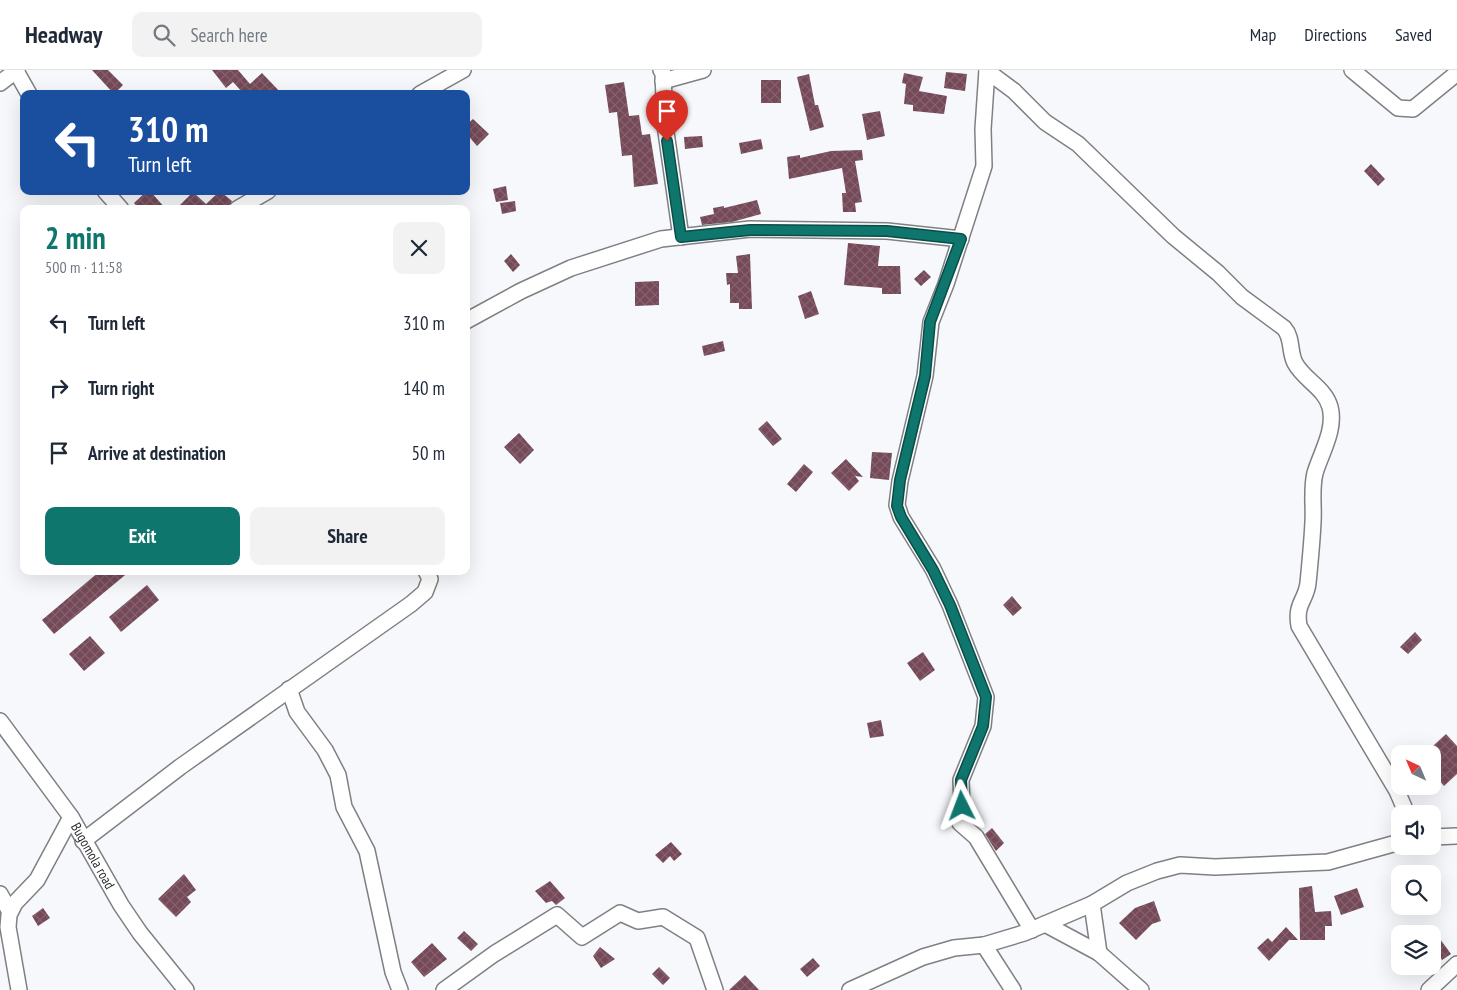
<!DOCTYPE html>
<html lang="en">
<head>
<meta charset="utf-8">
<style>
  :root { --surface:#fff; --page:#f2f2f3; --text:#1f2937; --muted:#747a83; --line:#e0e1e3; --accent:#0f766e }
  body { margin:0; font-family:"PT Sans Narrow",sans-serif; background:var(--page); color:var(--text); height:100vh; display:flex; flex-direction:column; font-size:19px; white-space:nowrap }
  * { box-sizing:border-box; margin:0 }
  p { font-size:16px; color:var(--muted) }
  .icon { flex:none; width:28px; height:28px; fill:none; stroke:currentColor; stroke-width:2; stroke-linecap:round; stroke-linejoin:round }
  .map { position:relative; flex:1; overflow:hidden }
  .sheet { position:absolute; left:20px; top:135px; width:450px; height:370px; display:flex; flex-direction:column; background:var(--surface); border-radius:10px; box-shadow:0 5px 20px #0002 }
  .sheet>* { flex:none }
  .guide { position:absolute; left:20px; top:20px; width:450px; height:105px; border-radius:10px; box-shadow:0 5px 20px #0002; background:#1a4fa0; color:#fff; overflow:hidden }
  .needle { width:32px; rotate:316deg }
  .buttons { position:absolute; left:1391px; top:675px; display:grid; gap:10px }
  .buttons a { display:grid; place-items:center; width:50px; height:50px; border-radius:10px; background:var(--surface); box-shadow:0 5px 20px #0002; font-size:25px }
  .pin { position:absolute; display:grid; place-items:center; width:42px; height:42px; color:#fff; margin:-51px -21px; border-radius:50% 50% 50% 0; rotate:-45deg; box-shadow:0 0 5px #0007 }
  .pin .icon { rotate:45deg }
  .me { position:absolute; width:55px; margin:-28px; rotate:357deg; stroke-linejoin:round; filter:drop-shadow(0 0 4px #0008) }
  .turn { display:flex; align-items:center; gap:18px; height:105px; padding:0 25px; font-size:22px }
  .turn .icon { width:65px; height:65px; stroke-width:2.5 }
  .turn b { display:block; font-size:35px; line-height:42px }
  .round { display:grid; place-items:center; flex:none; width:52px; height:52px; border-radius:10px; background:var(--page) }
  .headline { display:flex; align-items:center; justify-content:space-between; height:85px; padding:0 25px }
  h1 { font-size:30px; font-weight:600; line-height:38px; color:var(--accent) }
  .action { display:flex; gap:10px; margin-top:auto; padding:10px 25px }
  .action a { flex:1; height:58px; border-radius:10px; background:var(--accent); color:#fff; font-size:20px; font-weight:600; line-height:58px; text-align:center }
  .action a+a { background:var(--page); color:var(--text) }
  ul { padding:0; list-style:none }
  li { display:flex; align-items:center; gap:15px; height:65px; padding:0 25px }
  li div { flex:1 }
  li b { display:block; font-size:19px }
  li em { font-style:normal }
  header { display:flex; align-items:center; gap:30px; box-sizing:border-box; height:70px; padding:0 25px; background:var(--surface); border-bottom:1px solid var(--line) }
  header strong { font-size:24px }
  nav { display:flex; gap:28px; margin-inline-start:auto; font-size:18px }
  .search { width:350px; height:45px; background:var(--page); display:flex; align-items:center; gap:12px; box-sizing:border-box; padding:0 18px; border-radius:10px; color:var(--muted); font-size:19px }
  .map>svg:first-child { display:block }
  .building { fill:url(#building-cross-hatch) }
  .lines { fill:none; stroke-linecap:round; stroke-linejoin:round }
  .minor-casing { stroke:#7e8083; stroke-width:18 }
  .minor { stroke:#fff; stroke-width:15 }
  .route-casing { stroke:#0a4d48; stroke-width:12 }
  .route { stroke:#0f766e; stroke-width:9 }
  .labels { text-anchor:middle; stroke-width:5; stroke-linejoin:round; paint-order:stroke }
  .street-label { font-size:14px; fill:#2c2d2e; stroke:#fff }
</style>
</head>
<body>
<header>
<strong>Headway</strong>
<div class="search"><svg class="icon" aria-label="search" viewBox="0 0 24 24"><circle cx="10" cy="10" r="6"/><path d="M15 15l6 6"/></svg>Search here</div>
<nav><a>Map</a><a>Directions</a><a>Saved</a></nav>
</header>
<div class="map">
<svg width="1457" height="920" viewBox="0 0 1457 920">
  <defs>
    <pattern id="building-cross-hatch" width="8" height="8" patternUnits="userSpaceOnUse" patternTransform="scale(1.25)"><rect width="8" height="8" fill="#754957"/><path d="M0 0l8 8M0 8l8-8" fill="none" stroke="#84616c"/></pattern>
  </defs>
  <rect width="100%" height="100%" fill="#f7f8fb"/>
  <path class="building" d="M92,0H108L123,15L114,24Z
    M212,0H238L250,14L262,3L282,24H240L242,22L233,12L226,18Z
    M946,2L967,4L965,21L944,18Z
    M904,3L923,7L919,21L947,26L944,44L913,41V35L904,34L906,14L902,13Z
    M809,4L815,35H818L824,57L810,61L797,7Z
    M761,10H781V33H761Z
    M624,12L629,46L639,45L642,65L650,64L658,114L634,117L632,85L622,86L617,42L609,43L605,15Z
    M880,41L885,66L867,70L862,44Z
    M473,49L489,64L477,76L466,63V55Z
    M702,66L703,77L685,79L684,67Z
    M761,69L763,79L741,84L739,73Z
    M862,80L863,90L855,91L862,132L855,133L856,142H843L842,123H846L842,98L789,109L787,87L800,85V88L831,81Z
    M1371,94L1385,109L1378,116L1364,101Z
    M506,116L508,130L496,132L493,119Z
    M147,121H150L166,139H139L134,133Z
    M220,121L232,131L228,139H176L193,122L206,134Z
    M757,130L761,144L732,152L702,155L700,147L714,144L713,138L724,136V138Z
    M515,131L516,141L502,144L500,133Z
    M848,173L880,176L878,196H900L901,224H882V218L844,215Z
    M511,184L520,195L513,202L504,191Z
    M750,184L752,239H739V233H730V214L727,215L726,203H738L736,186Z
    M924,200L931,207L921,216L914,209Z
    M659,211V235L635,236V212Z
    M811,221L819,244L805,249L798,226Z
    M723,271L725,281L704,286L702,276Z
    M767,351L782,369L773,376L758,359Z
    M519,363L534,380L520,394L504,377Z
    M872,382L892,383L889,410L870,408Z
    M846,389L863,407L855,406L859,411L849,421L831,403Z
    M804,394L813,402L796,422L787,414Z
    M100,501H130L54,564L42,550Z
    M147,515L159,530L121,562L109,547Z
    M1012,526L1022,538L1013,546L1003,535Z
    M1415,562L1422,570L1408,584L1400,577Z
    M90,566L105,583L84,601L69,584Z
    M923,582L935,600L920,611L907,593Z
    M881,650L884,666L870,668L867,653Z
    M1446,664L1457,676V704L1444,716L1432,702V684H1424Z
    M992,758L1004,773L996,781L985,764Z
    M671,772L682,784L674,791L670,786L663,793L655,785Z
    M184,804L196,820L187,827L191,832L176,847L158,829Z
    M550,811L565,828L556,835L552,831L546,833L535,821Z
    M1312,816L1315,842L1331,841L1332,856H1325V870H1300L1299,818Z
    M1357,818L1364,837L1341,845L1334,826Z
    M1154,831L1161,851L1152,854L1136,870L1119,853L1135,838Z
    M43,838L50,848L38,856L32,846Z
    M1286,857L1298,870H1289L1269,891L1257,878L1268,868L1272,872Z
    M1432,858L1451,884L1442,890L1432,876Z
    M464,861L478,874L471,881L457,868Z
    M432,873L447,889L424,907L411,892Z
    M600,877L615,889L601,898L593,886Z
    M813,888L820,896L807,907L800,899Z
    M659,897L670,908L663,915L652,904Z
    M745,905L759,920H729Z"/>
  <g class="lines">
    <defs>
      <g id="minor">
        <path d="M661,0L663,3L665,55L681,167"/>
        <path d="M987,0L983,59L984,96L946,214L931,252L925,306L900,411L897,435L901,447L933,499L950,535L986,627L983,656L961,710L962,736L960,753L976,767L1032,860"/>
        <path d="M1352,0L1398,38L1413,39L1457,3"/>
        <path d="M16,1L29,24"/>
        <path d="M987,1L1014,21L1045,52L1078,74L1173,166L1218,203L1242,227L1284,258C1293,268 1289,282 1295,293C1304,310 1325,318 1330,337C1336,359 1321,383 1315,403C1311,419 1314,436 1313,452C1312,472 1310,493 1308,513C1306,531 1295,533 1299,556L1397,721L1407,744"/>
        <path d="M663,11L703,0"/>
        <path d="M0,13L17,0"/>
        <path d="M420,24L463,0"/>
        <path d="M105,121L121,139"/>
        <path d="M237,139L268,121"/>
        <path d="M466,251L521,221L571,198L661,169L750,159L887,161L961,169"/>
        <path d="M289,619L297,642L325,680L338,705L344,737L367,781L393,902L400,920"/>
        <path id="s1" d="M0,651L71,747L121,835L140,863L186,920"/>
        <path d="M1432,767L1457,766"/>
        <path d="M83,771L180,697L411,534L425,522L430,509L426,501"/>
        <path d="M0,824L10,842"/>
        <path d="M1092,834L1099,883"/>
        <path d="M1045,854L1099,883L1141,920"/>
        <path d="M984,875L1013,920"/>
        <path d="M19,920L8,857L9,845L15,833L37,810L71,747"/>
        <path d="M444,920L494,884L557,845L582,867L620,843L638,851L663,847L697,868L715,920"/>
        <path d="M850,920L923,887L954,878L984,875L1024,863L1092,834L1127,813L1157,801L1180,795L1215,797L1328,792L1400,772"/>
        <path d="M1429,920L1457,894"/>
      </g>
    </defs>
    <use href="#minor" class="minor-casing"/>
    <use href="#minor" class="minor"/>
  </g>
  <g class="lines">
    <defs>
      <path id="route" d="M667,71L681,167L750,160L887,161L961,169L930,252L925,306L900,410L897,436L901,447L933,500L950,535L986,627L983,656L961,710L962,736"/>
    </defs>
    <use href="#route" class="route-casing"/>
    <use href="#route" class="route"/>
  </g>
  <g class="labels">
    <g class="street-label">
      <text dy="5" stroke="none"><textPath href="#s1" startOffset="164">Bugomola road</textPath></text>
    </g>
  </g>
</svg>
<div class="buttons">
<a><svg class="needle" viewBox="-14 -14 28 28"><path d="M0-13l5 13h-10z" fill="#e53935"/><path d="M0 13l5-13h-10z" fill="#747a83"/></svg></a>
<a><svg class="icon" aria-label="sound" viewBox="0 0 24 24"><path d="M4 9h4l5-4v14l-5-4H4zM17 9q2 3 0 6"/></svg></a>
<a><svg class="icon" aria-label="search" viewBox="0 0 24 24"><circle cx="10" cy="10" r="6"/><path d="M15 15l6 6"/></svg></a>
<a><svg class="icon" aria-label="layers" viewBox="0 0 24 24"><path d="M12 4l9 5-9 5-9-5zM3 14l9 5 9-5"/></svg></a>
</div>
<div class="pin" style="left:667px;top:71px;background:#d93025"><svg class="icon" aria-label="arrive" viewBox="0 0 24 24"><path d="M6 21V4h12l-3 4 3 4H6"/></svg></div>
<svg class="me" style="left:962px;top:736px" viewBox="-20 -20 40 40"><path d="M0-17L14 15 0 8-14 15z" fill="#0f766e" stroke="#fff" stroke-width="4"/></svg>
<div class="guide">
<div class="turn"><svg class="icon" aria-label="left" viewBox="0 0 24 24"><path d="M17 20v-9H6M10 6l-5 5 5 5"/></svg><div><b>310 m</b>Turn left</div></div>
</div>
<section class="sheet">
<div class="headline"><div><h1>2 min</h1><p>500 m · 11:58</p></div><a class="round"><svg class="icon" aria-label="close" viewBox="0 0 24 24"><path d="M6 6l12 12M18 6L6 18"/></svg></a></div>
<ul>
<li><svg class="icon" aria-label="left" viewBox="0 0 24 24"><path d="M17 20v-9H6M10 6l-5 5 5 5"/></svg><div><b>Turn left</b></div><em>310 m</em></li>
<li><svg class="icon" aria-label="right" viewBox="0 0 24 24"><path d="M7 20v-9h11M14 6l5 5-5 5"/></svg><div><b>Turn right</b></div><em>140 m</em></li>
<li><svg class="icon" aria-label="arrive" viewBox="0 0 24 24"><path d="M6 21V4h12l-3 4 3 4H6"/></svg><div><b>Arrive at destination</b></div><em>50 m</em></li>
</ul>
<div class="action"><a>Exit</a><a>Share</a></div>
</section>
</div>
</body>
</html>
